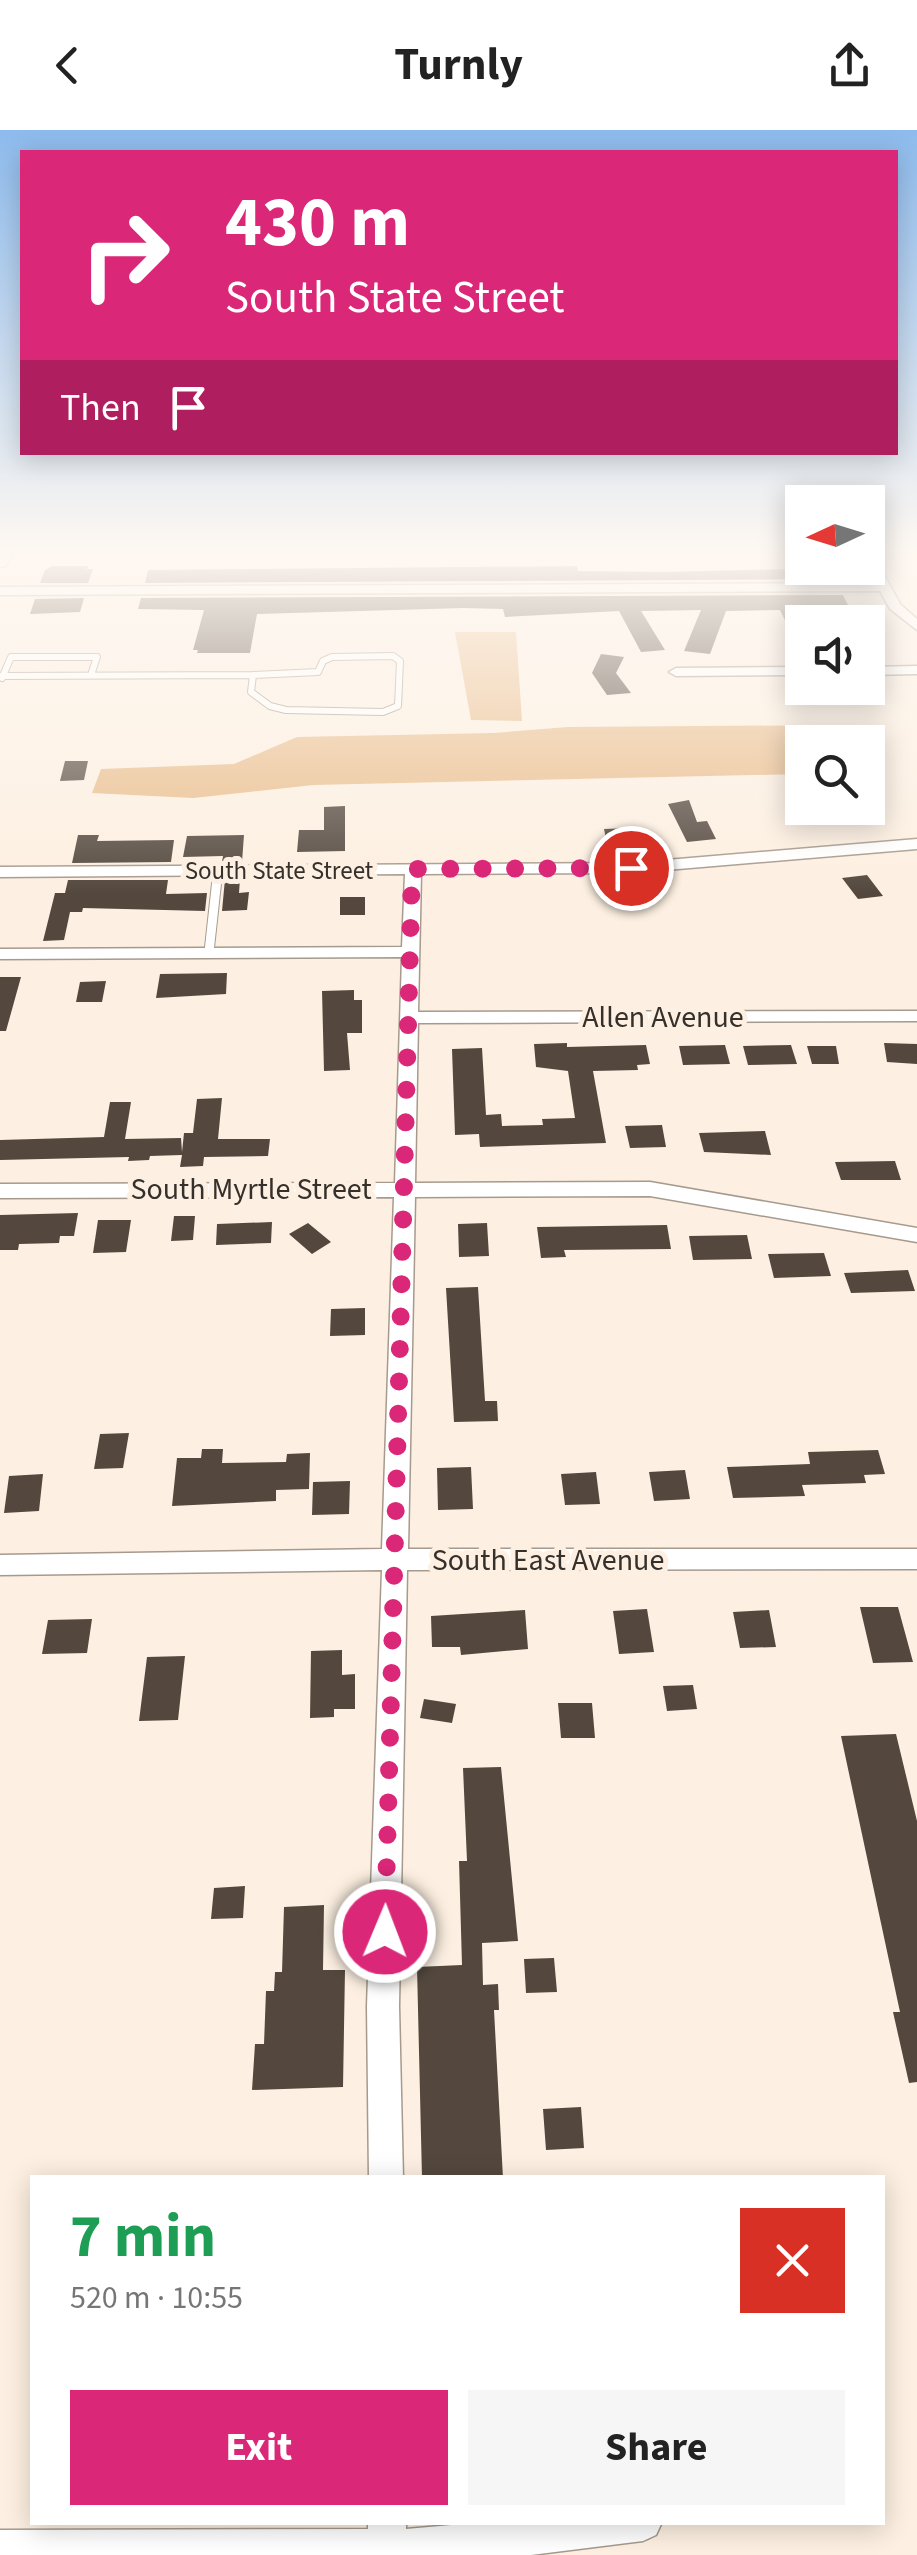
<!DOCTYPE html>
<html lang="en">
<head>
<meta charset="utf-8">
<style>
  :root { --surface:#fff; --page:#f6f6f6; --text:#222; --muted:#767676; --accent:#db2777 }
  body { margin:0; font-family:"Source Sans 3",sans-serif; background:var(--page); color:var(--text); height:100vh; display:flex; flex-direction:column; font-size:38px; white-space:nowrap }
  * { box-sizing:border-box; margin:0 }
  p { font-size:32px; color:var(--muted) }
  .icon { flex:none; width:55px; height:55px; fill:none; stroke:currentColor; stroke-width:2; stroke-linecap:round; stroke-linejoin:round }
  .map { position:relative; flex:1; overflow:hidden }
  .drawer { position:absolute; left:30px; top:2045px; width:855px; height:350px; display:flex; flex-direction:column; background:var(--surface); border-radius:0px; box-shadow:0 5px 25px #0003 }
  .drawer>* { flex:none }
  .top-card { position:absolute; left:20px; top:20px; width:878px; height:305px; border-radius:0px; box-shadow:0 5px 25px #0003; background:#db2777; color:#fff; overflow:hidden }
  .needle { width:65px; rotate:266deg }
  .tools { position:absolute; left:785px; top:355px; display:grid; gap:20px }
  .tools a { display:grid; place-items:center; width:100px; height:100px; border-radius:0px; background:var(--surface); box-shadow:0 5px 25px #0003; font-size:50px }
  .pin { position:absolute; display:grid; place-items:center; width:85px; height:85px; color:#fff; margin:-42px; border:5px solid #fff; border-radius:50%; box-shadow:0 2px 10px #0007 }
  .me { position:absolute; width:110px; margin:-55px; rotate:1deg; stroke-linejoin:round; filter:drop-shadow(0 0 8px #0008) }
  .turn { display:flex; align-items:center; gap:35px; height:210px; padding:0 40px; font-size:45px }
  .turn .icon { width:130px; height:130px; stroke-width:2.5 }
  .turn b { display:block; font-size:70px; line-height:85px }
  .then { display:flex; align-items:center; height:95px; padding:0 40px; background:#0003; gap:20px; font-size:38px }
  .round { display:grid; place-items:center; flex:none; width:105px; height:105px; border-radius:0px; background:var(--page) }
  .head { display:flex; align-items:center; justify-content:space-between; height:170px; padding:0 40px }
  h1 { font-size:60px; font-weight:700; line-height:75px; color:#1e9e55 }
  .action { display:flex; gap:20px; margin-top:auto; padding:20px 40px }
  .action a { flex:1; height:115px; border-radius:0px; background:var(--accent); color:#fff; font-size:40px; font-weight:700; line-height:115px; text-align:center }
  .action a+a { background:var(--page); color:var(--text) }
  header { display:flex; justify-content:space-between; align-items:center; height:130px; padding:0 40px; background:var(--surface); font-size:45px; font-weight:700 }
  .map>svg:first-child { display:block }
  .green { fill:#e9bd8c }
  .building { fill:#54483e }
  .lines { fill:none; stroke-linecap:round; stroke-linejoin:round }
  .lane-far1-casing { stroke:#a69a8e; stroke-width:8 }
  .lane-casing { stroke:#a69a8e; stroke-width:11 }
  .street-casing { stroke:#a69a8e; stroke-width:3 }
  .secondary-casing { stroke:#a69a8e; stroke-width:3 }
  .lane-far1 { stroke:#fff; stroke-width:6 }
  .lane { stroke:#fff; stroke-width:9 }
  .street { fill:#fff; fill-rule:evenodd }
  .secondary { fill:#f9eafc; fill-rule:evenodd }
  .route { stroke:#db2777; stroke-width:18; stroke-dasharray:0 32.4 }
  .labels { text-anchor:middle; stroke-width:10; stroke-linejoin:round; paint-order:stroke }
  .far-street-label { font-size:25px; fill:#35302b; stroke:#fdf0e2 }
  .street-label { font-size:30px; fill:#35302b; stroke:#fdf0e2 }
</style>
</head>
<body>
<header><svg class="icon" aria-label="back" viewBox="0 0 24 24"><path d="M15 5l-7 7 7 7"/></svg>Turnly<svg class="icon" aria-label="share" viewBox="0 0 24 24"><path d="M12 15V3M7 8l5-5 5 5M5 13v7h14v-7"/></svg></header>
<div class="map">
<svg width="917" height="2425" viewBox="0 0 917 2425">
  <rect width="100%" height="100%" fill="#fdf0e2"/>
  <path class="green" d="M455,502H516L522,591L471,590Z
    M851,595L858,612H802V644L313,655L193,668L92,663L101,639L234,634L297,607L494,603L568,597Z"/>
  <path class="building" d="M53,436H88L87,439H93L88,453H40L45,440Z
    M577,436L578,441L665,442L829,438L835,449L145,453L148,440Z
    M843,465L851,481L833,482L838,491H802V525L780,480L726,481L710,524L684,521L701,480L641,481L665,520L641,522L619,481L505,487L503,479L463,478L257,484L250,523H197L198,520H193L204,480L138,479L141,468Z
    M84,468L80,482L30,484L35,469Z
    M601,524L624,527L616,543L631,563L607,565L592,543Z
    M65,631H88L84,650L60,651Z
    M689,670L697,692L707,691L716,709L687,712L668,674Z
    M345,676V721L297,722L299,700H324V677Z
    M632,698L636,717L608,718L604,699Z
    M78,705H99L97,711L174,710L171,732L72,733Z
    M244,705L242,732H222L223,726L183,727L187,706Z
    M867,745L883,766L858,769L842,748Z
    M225,749H240L239,763L249,762L247,780L222,781Z
    M68,750H168L166,764L207,763L205,781L83,778L82,782H70L64,810L43,811L55,763H65Z
    M340,767H365V785H340Z
    M227,843L226,864L156,868L160,844Z
    M0,847H21L6,901H0Z
    M106,851L102,872H76L80,852Z
    M354,860V870H362V903H347L350,940L324,941L322,861Z
    M567,913V917L646,915L650,934L637,935L638,940L593,941L606,1013L480,1017L479,1004L455,1005L452,919L482,918L486,985L501,984L502,996L543,995L542,989L575,988L568,941L536,937L534,914Z
    M884,913L917,914V934L887,932Z
    M725,915L730,934L683,935L679,916Z
    M791,915L797,934L748,935L743,916Z
    M807,916H836L839,934H812Z
    M222,968L218,1009H270L268,1026L204,1027L203,1036L180,1037L182,1025L150,1026L149,1030L128,1031L129,1027L0,1030V1010L104,1007L110,972H131L125,1009L181,1008L182,1022L184,1003H193L197,969Z
    M662,995L666,1017L630,1018L625,996Z
    M765,1001L771,1025L704,1022L699,1003Z
    M895,1031L901,1050H841L835,1032Z
    M78,1083L74,1106H60L59,1113L19,1114L18,1120H0V1085Z
    M174,1086H195L193,1110L171,1111Z
    M98,1090H131L126,1122L93,1123Z
    M272,1092L271,1113L216,1115L217,1094Z
    M308,1093L331,1112L312,1124L289,1104Z
    M487,1093L489,1126L459,1127L458,1094Z
    M667,1095L671,1119L564,1120L566,1127L541,1128L537,1097Z
    M747,1105L752,1129L693,1130L689,1106Z
    M824,1123L831,1146L774,1148L768,1124Z
    M908,1140L915,1161L851,1163L844,1143Z
    M478,1157L485,1271H497L498,1291L454,1292L446,1158Z
    M365,1178V1205L330,1206L331,1179Z
    M129,1303L123,1338L94,1339L100,1304Z
    M202,1319H223L222,1333L286,1332L287,1324L310,1323L309,1359L276,1360V1371L172,1376L177,1328H201Z
    M878,1320L885,1344L864,1345L866,1353L802,1355L805,1366L733,1368L727,1337L810,1334L808,1322Z
    M471,1337L473,1379L438,1380L437,1338Z
    M685,1340L690,1369L654,1371L649,1342Z
    M596,1342L600,1374L565,1375L561,1344Z
    M43,1344L39,1381L4,1383L9,1346Z
    M350,1351L349,1384L312,1385L313,1352Z
    M860,1477H898L913,1532L873,1533Z
    M647,1479L654,1522L619,1524L613,1481Z
    M525,1480L528,1519L461,1525L460,1517H432L431,1486Z
    M769,1480L776,1517L740,1518L733,1482Z
    M92,1489L87,1523L42,1524L48,1490Z
    M342,1520V1545L355,1544V1579H334V1587L310,1588L311,1521Z
    M185,1526L178,1590L139,1591L147,1527Z
    M693,1555L697,1579L667,1581L663,1556Z
    M424,1569L456,1574L452,1593L420,1588Z
    M558,1573H592L595,1608H561Z
    M896,1604L917,1691V1952L909,1953L893,1882H900L841,1606Z
    M501,1637L518,1811L482,1813L483,1855L498,1854L499,1880H494L503,2048H422L417,1837L462,1835L459,1731H467L463,1638Z
    M245,1756L243,1788L211,1789L214,1758Z
    M324,1775L323,1840H345L343,1957L252,1960L255,1914H264L266,1861H274L275,1842H282L284,1777Z
    M554,1828L557,1862L526,1863L524,1829Z
    M581,1977L584,2018L546,2020L543,1979Z"/>
  <g class="lines">
    <defs>
      <path id="lane-far1" d="M393,526L400,531L398,576L383,582L286,580L270,576L251,562L253,545L318,542L323,531L332,527Z
        M0,546L253,545
        M2,548L11,527H97L91,545"/>
      <path id="lane" d="M209,822L218,740"/>
      <path id="street" d="M868,424H873L900,474L917,489V500L890,479L880,461L0,465V457L876,453L868,437Z
        M917,536V544L868,545V537Z
        M802,537V545L676,546L669,542L676,538Z
        M917,709V719L631,743L421,744L418,882L917,881V891L418,893L415,1053L650,1052L917,1098V1112L650,1066L415,1067L408,1419H917V1439L407,1440L399,1876L403,2048H369L367,1876L382,1440L0,1445V1425L382,1419L394,1067L0,1068V1054L395,1053L402,827L0,829V819L402,817L405,744L0,747V737L631,733Z
        M368,2392H406V2399L485,2392H662L656,2405L643,2411L531,2425H0V2400L368,2399Z"/>
      <path id="secondary" d="M0,424H12L6,436L0,437Z"/>
    </defs>
    <use href="#lane-far1" class="lane-far1-casing"/>
    <use href="#lane" class="lane-casing"/>
    <use href="#street" class="street-casing"/>
    <use href="#secondary" class="secondary-casing"/>
    <use href="#lane-far1" class="lane-far1"/>
    <use href="#lane" class="lane"/>
    <use href="#street" class="street"/>
    <use href="#secondary" class="secondary"/>
  </g>
  <linearGradient id="sky" x2="0" y2="1"><stop stop-color="#8dbbed"/><stop offset="0.55" stop-color="#fef8f2"/><stop offset="1" stop-color="#fef8f2" stop-opacity="0"/></linearGradient>
  <rect width="917" height="764" fill="url(#sky)"/>
  <g class="lines">
    <path class="route" d="M385,1802L412,739L631,738"/>
  </g>
  <g class="labels">
    <g class="far-street-label">
      <text x="279" y="749">South State Street</text>
    </g>
    <g class="street-label">
      <text x="663" y="897">Allen Avenue</text>
      <text x="251" y="1069">South Myrtle Street</text>
      <text x="548" y="1440">South East Avenue</text>
    </g>
  </g>
</svg>
<div class="tools">
<a><svg class="needle" viewBox="-14 -14 28 28"><path d="M0-13l5 13h-10z" fill="#e53935"/><path d="M0 13l5-13h-10z" fill="#767676"/></svg></a>
<a><svg class="icon" aria-label="sound" viewBox="0 0 24 24"><path d="M4 9h4l5-4v14l-5-4H4zM17 9q2 3 0 6"/></svg></a>
<a><svg class="icon" aria-label="search" viewBox="0 0 24 24"><circle cx="10" cy="10" r="6"/><path d="M15 15l6 6"/></svg></a>
</div>
<div class="pin" style="left:631px;top:738px;background:#d93025"><svg class="icon" aria-label="arrive" viewBox="0 0 24 24"><path d="M6 21V4h12l-3 4 3 4H6"/></svg></div>
<svg class="me" style="left:385px;top:1802px" viewBox="-20 -20 40 40"><circle r="17" fill="#db2777" stroke="#fff" stroke-width="3"/><path d="M0-11L8 9 0 5-8 9z" fill="#fff"/></svg>
<div class="top-card">
<div class="turn"><svg class="icon" aria-label="right" viewBox="0 0 24 24"><path d="M7 20v-9h11M14 6l5 5-5 5"/></svg><div><b>430 m</b>South State Street</div></div>
<div class="then">Then<svg class="icon" aria-label="arrive" viewBox="0 0 24 24"><path d="M6 21V4h12l-3 4 3 4H6"/></svg></div>
</div>
<section class="drawer">
<div class="head"><div><h1>7 min</h1><p>520 m · 10:55</p></div><a class="round" style="background:#d93025;color:#fff"><svg class="icon" aria-label="close" viewBox="0 0 24 24"><path d="M6 6l12 12M18 6L6 18"/></svg></a></div>
<div class="action"><a>Exit</a><a>Share</a></div>
</section>
</div>
</body>
</html>
